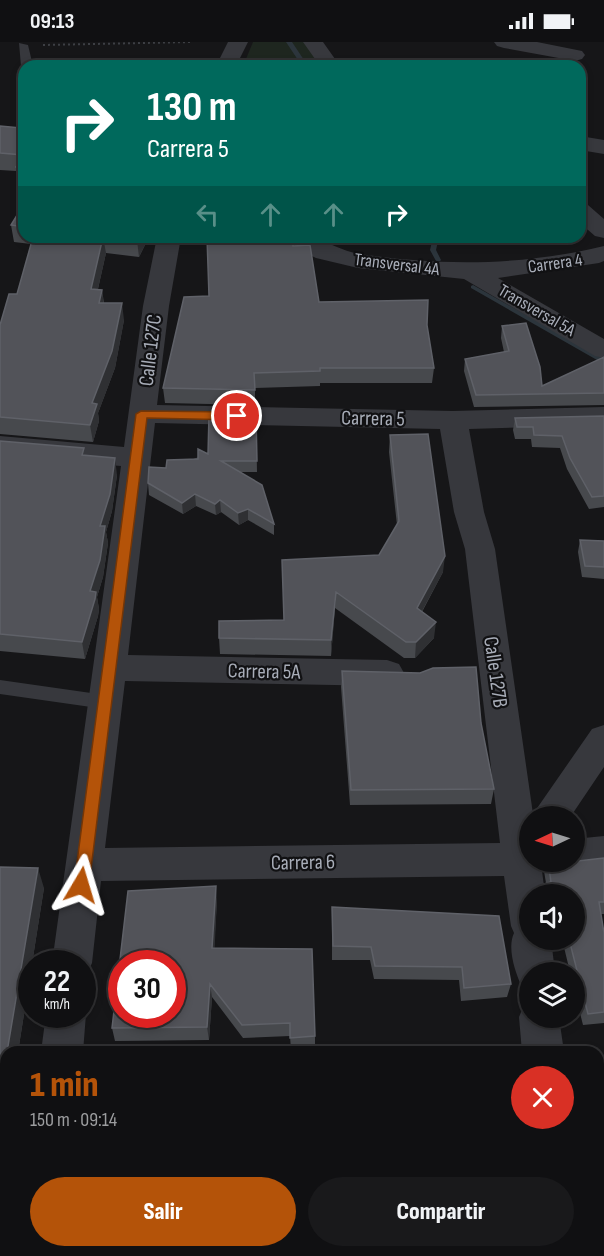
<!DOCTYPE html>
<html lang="es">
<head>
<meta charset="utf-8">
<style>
  :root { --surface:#101012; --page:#19191b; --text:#f1f3f6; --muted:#9c9d9f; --line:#303032; --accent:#b45309 }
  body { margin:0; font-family:"Sofia Sans Condensed",sans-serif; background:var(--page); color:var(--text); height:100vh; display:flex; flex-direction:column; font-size:22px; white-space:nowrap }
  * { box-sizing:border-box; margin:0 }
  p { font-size:20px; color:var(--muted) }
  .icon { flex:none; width:33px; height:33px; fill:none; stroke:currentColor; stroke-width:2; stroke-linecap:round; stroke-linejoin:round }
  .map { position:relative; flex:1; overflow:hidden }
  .drawer { position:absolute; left:0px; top:1004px; width:604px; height:212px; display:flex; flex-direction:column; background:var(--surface); border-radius:18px 18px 0 0; box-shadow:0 3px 9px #0003,0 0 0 2px var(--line) }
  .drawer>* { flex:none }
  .banner { position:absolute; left:18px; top:18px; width:568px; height:183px; border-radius:18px; box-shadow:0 3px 9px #0003,0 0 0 2px var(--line); background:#00695c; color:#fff; overflow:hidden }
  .needle { width:39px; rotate:266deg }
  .buttons { position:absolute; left:519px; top:764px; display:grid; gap:12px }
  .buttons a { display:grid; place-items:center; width:66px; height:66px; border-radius:50%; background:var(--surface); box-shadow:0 3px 9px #0003,0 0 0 2px var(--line); font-size:30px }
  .speed { position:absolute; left:18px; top:908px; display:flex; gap:12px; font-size:30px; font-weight:700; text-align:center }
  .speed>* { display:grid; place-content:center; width:78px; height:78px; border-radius:50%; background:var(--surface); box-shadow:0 3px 9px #0003,0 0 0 2px var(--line); line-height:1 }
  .speed small { font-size:15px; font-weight:400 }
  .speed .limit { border:9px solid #d22; background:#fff; color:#111 }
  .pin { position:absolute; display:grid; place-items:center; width:51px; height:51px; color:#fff; margin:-26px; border:3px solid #fff; border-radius:50%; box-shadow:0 2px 6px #0007 }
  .me { position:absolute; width:66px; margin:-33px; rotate:7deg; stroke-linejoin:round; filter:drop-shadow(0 0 4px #0008) }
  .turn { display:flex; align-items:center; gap:21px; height:126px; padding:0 30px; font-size:27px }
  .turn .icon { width:78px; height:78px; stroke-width:2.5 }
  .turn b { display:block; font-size:42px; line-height:51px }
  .lanes { display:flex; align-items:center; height:57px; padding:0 30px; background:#0003; justify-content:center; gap:30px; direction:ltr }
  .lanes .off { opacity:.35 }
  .round { display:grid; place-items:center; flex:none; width:63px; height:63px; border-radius:32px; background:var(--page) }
  .overview { display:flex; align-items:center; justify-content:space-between; height:102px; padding:0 30px }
  h1 { font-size:36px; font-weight:800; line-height:45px; color:var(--accent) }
  .primary-button { display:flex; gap:12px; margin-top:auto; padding:12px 30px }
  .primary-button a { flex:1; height:69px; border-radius:36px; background:var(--accent); color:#fff; font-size:24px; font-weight:800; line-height:69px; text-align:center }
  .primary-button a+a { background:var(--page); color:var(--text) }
  .status { display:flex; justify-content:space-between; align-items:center; height:42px; padding:0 30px; background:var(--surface); direction:ltr }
  .status svg { height:16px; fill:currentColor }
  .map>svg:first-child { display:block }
  .green { fill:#1e261f }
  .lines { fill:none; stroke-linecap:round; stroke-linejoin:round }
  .stream { fill:#2c353c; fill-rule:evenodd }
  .path { stroke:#3d3f44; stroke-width:2; stroke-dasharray:2 3; stroke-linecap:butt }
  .service { fill:#37383d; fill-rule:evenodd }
  .minor { fill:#37383d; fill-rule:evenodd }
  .wall { fill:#47494d }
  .shaded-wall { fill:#2f3033 }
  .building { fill:#525359; stroke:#5f6168; stroke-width:1.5; fill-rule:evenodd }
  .route { fill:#b45309; stroke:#753606; stroke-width:1.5 }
  .labels { text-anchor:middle; stroke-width:4.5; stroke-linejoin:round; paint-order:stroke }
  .far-street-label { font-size:18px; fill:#a8adb8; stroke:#111113 }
  .street-label { font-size:21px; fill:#a8adb8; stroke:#111113 }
</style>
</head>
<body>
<div class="status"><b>09:13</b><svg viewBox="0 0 49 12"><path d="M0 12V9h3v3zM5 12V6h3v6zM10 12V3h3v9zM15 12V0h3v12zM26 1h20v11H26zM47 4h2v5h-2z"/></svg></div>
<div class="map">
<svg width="604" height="1214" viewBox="0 0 604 1214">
  <rect width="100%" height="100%" fill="#161618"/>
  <path class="green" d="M253,0H305L322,24H243Z"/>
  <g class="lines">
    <path class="stream" d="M286,0H292L308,24H302Z
      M433,195H439L436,208L441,218L440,219H436L430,208Z
      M473,243L604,317V322L471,246V244Z"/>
    <path class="path" d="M43,3L192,0"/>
    <path class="service" d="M19,1L28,3L33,24H24V27L21,24Z
      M0,638L105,653L112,655L114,660L112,665L105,667L0,652Z"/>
    <path class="minor" d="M228,0H248L236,24H216Z
      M303,0H323L340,24H320Z
      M494,0H537L582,9L585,13L582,17L575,19L504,6L497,4Z
      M580,94L604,98V112L580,108Z
      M580,161L588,163L604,177V196L595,194L580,181Z
      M157,195H181L169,264L157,363L453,369L604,365V383L469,387L484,470L495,507L533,772L592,687L604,683V725L571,774H530V819H548L542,829L545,852H530V897H551L555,930H530V946L521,943C515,929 507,906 514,891L511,884L504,834L101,839L92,921L86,934L82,935V921H52L121,424L0,414V394L124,405L143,264ZM155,381L440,387L454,470L465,507L500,801L105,806L125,639L387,644L399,640L404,631L399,622L387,618L128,613Z
      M280,195C290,195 303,193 312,195C328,200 342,209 359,212C443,224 521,224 604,204V219L599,221L498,236L604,297V316L595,314L464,237L358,226L316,216L283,200Z
      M604,794V826L574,829L561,824L558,819H574V797Z
      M530,959V975H559L564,1010H522L519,975L525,961Z
      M82,963L86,972L83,1010H41L46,972H82Z
      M0,1065H6V1109H0Z
      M15,1209H61V1214H15Z
      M542,1209H588L589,1214H543Z"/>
  </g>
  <path class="wall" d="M24,81V195H149L139,215L106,211L98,247L102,248L104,261L124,278L115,326L98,371L99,379L93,400L0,392V283L17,252L31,202L14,200L11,183L24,162L21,146L23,142H19L16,129L0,128V84L21,86Z
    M293,204L319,260L427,283L434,326L432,341H320V344L255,346V363L165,361L163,346L209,254Z
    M502,284L542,344L604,315V363L474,365L464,329L465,317L504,310L501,296Z
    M256,374L257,430H240L274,482V493L248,478L239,483L221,470L216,473L196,464L183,472L149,453L148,441L166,426L208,412Z
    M604,374V465L589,467L567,427L560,406L532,405L531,397H515L513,388L515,376Z
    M390,393L443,530L422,570L434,596L415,616H404L335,566L331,614L220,612L219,596L284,578L379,513L397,483L389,410Z
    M0,399L85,414L117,433L112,469L106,490L108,501L103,535L97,555L99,567L98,574L85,617L0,609Z
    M580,498L604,499V537L582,535L578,510Z
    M342,629L481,681L494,747L491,762L350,763L341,645Z
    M604,816V872H601L604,891V981L583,983L574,947V930H570L562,897H574V852H541L544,842L546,841L544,829L547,819H578Z
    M0,825L44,846L18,1010H6V1033H0Z
    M217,858L214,906L315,994V1007L291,1008L290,994L243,996L212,955L209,998L115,999L112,986Z
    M332,865L511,942L507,955L461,959L459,938L374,937L370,918H332Z
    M453,1209H555L556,1214H454Z"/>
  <path class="shaded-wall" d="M103,195L106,211L94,264L91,247Z
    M139,195H149L139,215L137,198Z
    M102,248L104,265L99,261Z
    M122,261L124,278L115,326L98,371L99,379L93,400L90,383L92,361Z
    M115,416L117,433L112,469L106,490L108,501L103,535L97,555L99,567L98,574L85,617L82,600L100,484Z
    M195,452L196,464L183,472L182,461Z
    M220,458L221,470L216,473L215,462Z
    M248,467V478L239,483L238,471Z
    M445,514L443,530L415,582L417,566Z
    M336,550L335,566L331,614V598Z
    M436,580L434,596L415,616L416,600Z
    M38,826L44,846L18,1010H7Z
    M216,844L217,858L214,919L212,906Z
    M210,942L212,955L209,998L207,985Z"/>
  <path class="building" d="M24,81V126L16,125L23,113L0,111V84L21,86Z
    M24,162V185L11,183Z
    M33,195H103L91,247L102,248L99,261H122L112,309L92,361L97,362L90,383L0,375V283L9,252H17Z
    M108,195H139L137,198Z
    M207,195H292L293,204L310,203L319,260L428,258L427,283L434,326H320V329L254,331L255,348L163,346L184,255L209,254Z
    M526,281L540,325L542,344L604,315V351L476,353L465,317L509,309L502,284Z
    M209,373L256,374L257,419H221L262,443L274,482L248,467L238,471L220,458L215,462L195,452L182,461L148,441L149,425L166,426L167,418L198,417V407L208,412Z
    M604,374V454L592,455L570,416L562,394L534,393L533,385H517L515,376Z
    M428,392L445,514L417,566L436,580L416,600H406L336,550L331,598L219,596V579L284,578L282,518L379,513L399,479L390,393Z
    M0,399L84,406L82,413L115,416L110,452L100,484H105L100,518L90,549L96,550L95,557L82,600L0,592Z
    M580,498L604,499V525L585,524Z
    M476,625L481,681L494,747L351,748L342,629L420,631L433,626Z
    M604,816V860H599L604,891V970L588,972L569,897H574V852H546L544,842L551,840L548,819H574V817L578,819Z
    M0,825L38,826L7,1010H6V1016H0Z
    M216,844L212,906L312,907L315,994L290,996V981L242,983L210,942L207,985L112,986L128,849ZM122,921H172V972H122Z
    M332,865L499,874L511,942L464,946L462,925L375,924L371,905L333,904Z
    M89,1209H314V1214H89Z
    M457,1209H555L556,1214H458Z"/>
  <path class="route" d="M141,369L237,370L243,374L237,378L147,376L89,843L87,847L81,849L76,847L74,843L136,372Z"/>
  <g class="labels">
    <g class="far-street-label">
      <text transform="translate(555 221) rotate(-8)" y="6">Carrera 4</text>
      <text transform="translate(397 222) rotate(7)" y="6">Transversal 4A</text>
      <text transform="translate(537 268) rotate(30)" y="6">Transversal 5A</text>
    </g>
    <g class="street-label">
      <text transform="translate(150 308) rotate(-83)" y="7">Calle 127C</text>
      <text transform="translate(373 376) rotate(1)" y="7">Carrera 5</text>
      <text transform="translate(264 629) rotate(1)" y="7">Carrera 5A</text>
      <text transform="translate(496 630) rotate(82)" y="7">Calle 127B</text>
      <text transform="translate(303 820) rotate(-1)" y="7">Carrera 6</text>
    </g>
  </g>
</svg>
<div class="buttons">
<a><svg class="needle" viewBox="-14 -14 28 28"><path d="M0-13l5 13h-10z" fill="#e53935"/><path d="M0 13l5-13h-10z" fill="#9c9d9f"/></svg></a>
<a><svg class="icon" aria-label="sound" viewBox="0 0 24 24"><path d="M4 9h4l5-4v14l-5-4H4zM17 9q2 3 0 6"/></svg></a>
<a><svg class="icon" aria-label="layers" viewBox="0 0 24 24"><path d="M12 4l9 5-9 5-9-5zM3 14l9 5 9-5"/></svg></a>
</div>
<div class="speed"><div>22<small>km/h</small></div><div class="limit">30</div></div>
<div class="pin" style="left:237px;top:374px;background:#d93025"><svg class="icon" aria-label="arrive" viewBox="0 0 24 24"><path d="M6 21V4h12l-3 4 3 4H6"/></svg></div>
<svg class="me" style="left:81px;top:843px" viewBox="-20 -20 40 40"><path d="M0-17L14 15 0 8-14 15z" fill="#b45309" stroke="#fff" stroke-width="4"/></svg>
<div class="banner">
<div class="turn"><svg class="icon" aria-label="right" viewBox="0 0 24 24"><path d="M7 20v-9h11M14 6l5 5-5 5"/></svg><div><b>130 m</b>Carrera 5</div></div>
<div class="lanes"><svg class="icon off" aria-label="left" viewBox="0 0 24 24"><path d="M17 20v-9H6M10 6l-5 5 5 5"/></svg><svg class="icon off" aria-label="ahead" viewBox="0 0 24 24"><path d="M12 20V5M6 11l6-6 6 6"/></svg><svg class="icon off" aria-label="ahead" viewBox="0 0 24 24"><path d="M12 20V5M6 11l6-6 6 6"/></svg><svg class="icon" aria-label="right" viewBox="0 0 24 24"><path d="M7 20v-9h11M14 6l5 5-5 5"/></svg></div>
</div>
<section class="drawer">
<div class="overview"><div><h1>1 min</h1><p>150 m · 09:14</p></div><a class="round" style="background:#d93025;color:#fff"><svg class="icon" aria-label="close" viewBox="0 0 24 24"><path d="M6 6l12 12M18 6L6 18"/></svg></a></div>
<div class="primary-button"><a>Salir</a><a>Compartir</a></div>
</section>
</div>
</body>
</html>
